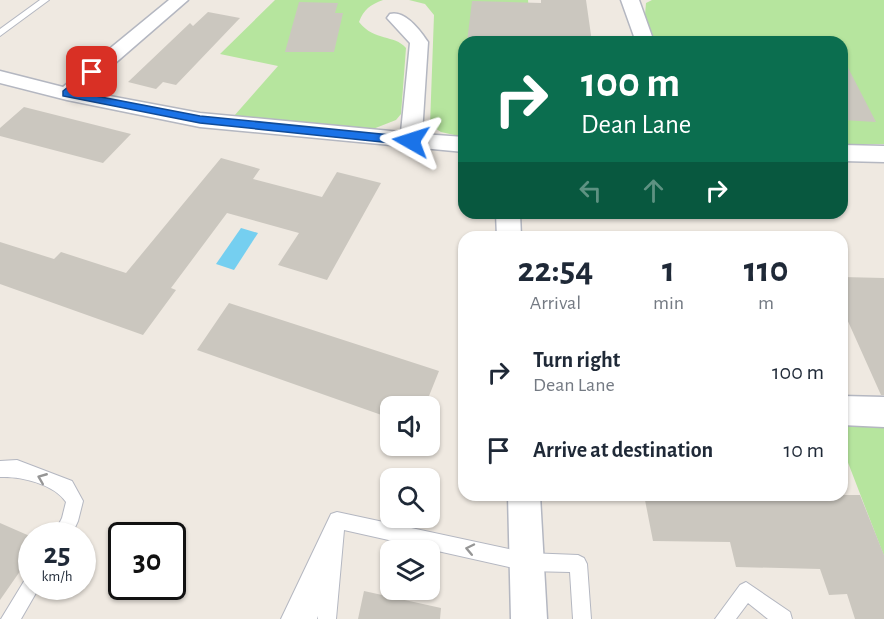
<!DOCTYPE html>
<html lang="en">
<head>
<meta charset="utf-8">
<style>
  :root { --surface:#fff; --page:#f2f2f3; --text:#1f2937; --muted:#747a83 }
  body { margin:0; font-family:"Alegreya Sans",sans-serif; background:var(--page); color:var(--text); height:100vh; display:flex; flex-direction:column; font-size:22px; white-space:nowrap }
  * { box-sizing:border-box; margin:0 }
  p { font-size:20px; color:var(--muted) }
  .icon { flex:none; width:33px; height:33px; fill:none; stroke:currentColor; stroke-width:2; stroke-linecap:round; stroke-linejoin:round }
  .map { position:relative; flex:1; overflow:hidden }
  .sheet { position:absolute; left:458px; top:231px; width:390px; height:270px; display:flex; flex-direction:column; background:var(--surface); border-radius:18px; box-shadow:0 2px 4px #0004 }
  .sheet>* { flex:none }
  .guide { position:absolute; left:458px; top:36px; width:390px; height:183px; border-radius:18px; box-shadow:0 2px 4px #0004; background:#0b6e4f; color:#fff; overflow:hidden }
  .controls { position:absolute; left:380px; top:396px; display:grid; gap:12px }
  .controls a { display:grid; place-items:center; width:60px; height:60px; border-radius:12px; background:var(--surface); box-shadow:0 2px 4px #0004; font-size:30px }
  .speed { position:absolute; left:18px; top:522px; display:flex; gap:12px; font-size:30px; font-weight:700; text-align:center }
  .speed>* { display:grid; place-content:center; width:78px; height:78px; border-radius:50%; background:var(--surface); box-shadow:0 2px 4px #0004; line-height:1 }
  .speed small { font-size:15px; font-weight:400 }
  .speed .limit { border:3px solid #111; border-radius:9px; background:#fff; color:#111 }
  .pin { position:absolute; display:grid; place-items:center; width:51px; height:51px; color:#fff; margin:-26px; border-radius:12px; box-shadow:0 3px 9px #0006 }
  .me { position:absolute; width:66px; margin:-33px; rotate:276deg; stroke-linejoin:round; filter:drop-shadow(0 0 4px #0008) }
  .turn { display:flex; align-items:center; gap:21px; height:126px; padding:0 24px; font-size:27px }
  .turn .icon { width:78px; height:78px; stroke-width:2.5 }
  .turn b { display:block; font-size:42px; line-height:51px }
  .lanes { display:flex; align-items:center; height:57px; padding:0 24px; background:#0003; justify-content:center; gap:30px; direction:ltr }
  .lanes .off { opacity:.35 }
  .eta { display:flex; justify-content:space-evenly; align-items:center; height:102px; text-align:center }
  .eta b { font-size:36px; font-weight:700; line-height:42px }
  ul { padding:0; list-style:none }
  li { display:flex; align-items:center; gap:18px; height:78px; padding:0 24px }
  li div { flex:1 }
  li b { display:block; font-size:22px }
  li em { font-style:normal }
  .map>svg:first-child { display:block }
  .green { fill:#b6e59e }
  .water { fill:#75cff0 }
  .building { fill:#cbc7bf }
  .lines { fill:none; stroke-linecap:round; stroke-linejoin:round }
  .service-casing { stroke:#b4b7c1; stroke-width:2 }
  .minor-casing { stroke:#b4b7c1; stroke-width:3 }
  .service { fill:#fff; fill-rule:evenodd }
  .minor { fill:#fff; fill-rule:evenodd }
  .oneway { stroke:#969696 }
  .route { fill:#1a73e8; stroke:#114b97; stroke-width:1.5 }
</style>
</head>
<body>
<div class="map">
<svg width="884" height="619" viewBox="0 0 884 619">
  <rect width="100%" height="100%" fill="#efe9e1"/>
  <path class="green" d="M275,0H383C370,5 364,9 359,22C375,42 394,34 406,48L401,114L396,120L373,129L234,116L278,66L220,54Z
    M409,0H528L532,42H464L463,137L441,132L430,125L434,15L425,4Z
    M652,0H884V144H842V42H655L645,15L646,3Z
    M842,426H884V556L842,447Z"/>
  <path class="water" d="M241,228L258,233L234,270L216,264Z"/>
  <path class="building" d="M541,0H586L592,42H467L472,1L541,3Z
    M299,2L338,3L335,13H343L334,52H285Z
    M208,12L240,18L176,85L163,82L156,89L128,82L190,23L193,26Z
    M842,56L876,122L842,120Z
    M24,107L131,134L103,163L0,136V128Z
    M221,158L260,169L253,179L322,197L337,172L381,183L327,280L278,265L299,233L227,213L171,288L176,290L143,335L0,284V242L54,259L61,252L126,273Z
    M842,277L884,278V395H881L842,308Z
    M229,303L439,371L425,406H390V418L197,350Z
    M644,495H860L884,555V619H855L847,594L829,595L820,569L736,567L730,542L653,541Z
    M0,523L32,537V554L0,600Z
    M364,591L441,608L440,619H358Z"/>
  <g class="lines">
    <defs>
      <path id="service" d="M40,0H49L0,36V29Z
        M17,460L72,481L83,501L78,521L71,536H53L62,518L66,502C54,484 21,476 0,477V461Z
        M337,512L527,553L578,555L584,558L587,564L591,619H573L570,572L527,571L344,530L336,619H318V616L317,619H281L331,514Z
        M32,575V586H40L21,619H1L26,578Z
        M746,582L790,612L792,619H768L748,603L736,619H715L740,585Z"/>
      <path id="minor" d="M169,0H188L83,91L200,113L401,132L410,43L387,18L390,14C405,10 420,30 428,42L422,134L464,137V152L200,127L67,100L0,83V71L63,87Z
        M621,0H639L654,42H636Z
        M842,145L884,146V162L842,161Z
        M496,213H520L521,237H497Z
        M842,396L884,397V427L842,425Z
        M508,495H540L547,619H511Z"/>
    </defs>
    <use href="#service" class="service-casing"/>
    <use href="#minor" class="minor-casing"/>
    <use href="#service" class="service"/>
    <use href="#minor" class="minor"/>
  </g>
  <defs><path id="oneway-chevron" d="M-2-3.5L2.5 0L-2 3.5" fill="none" stroke-width="1.6" stroke-linecap="round" stroke-linejoin="round" transform="scale(1.5)"/></defs>
  <g class="oneway">
    <use href="#oneway-chevron" transform="translate(42 478) rotate(-158)"/>
    <use href="#oneway-chevron" transform="translate(470 549) rotate(-168)"/>
  </g>
  <path class="route" d="M89,70L97,72L75,92L200,116L411,137L416,141L411,145L200,123L63,96V91Z"/>
</svg>
<div class="controls">
<a><svg class="icon" aria-label="sound" viewBox="0 0 24 24"><path d="M4 9h4l5-4v14l-5-4H4zM17 9q2 3 0 6"/></svg></a>
<a><svg class="icon" aria-label="search" viewBox="0 0 24 24"><circle cx="10" cy="10" r="6"/><path d="M15 15l6 6"/></svg></a>
<a><svg class="icon" aria-label="layers" viewBox="0 0 24 24"><path d="M12 4l9 5-9 5-9-5zM3 14l9 5 9-5"/></svg></a>
</div>
<div class="speed"><div>25<small>km/h</small></div><div class="limit">30</div></div>
<div class="pin" style="left:92px;top:72px;background:#d93025"><svg class="icon" aria-label="arrive" viewBox="0 0 24 24"><path d="M6 21V4h12l-3 4 3 4H6"/></svg></div>
<svg class="me" style="left:411px;top:141px" viewBox="-20 -20 40 40"><path d="M0-17L14 15 0 8-14 15z" fill="#1a73e8" stroke="#fff" stroke-width="4"/></svg>
<div class="guide">
<div class="turn"><svg class="icon" aria-label="right" viewBox="0 0 24 24"><path d="M7 20v-9h11M14 6l5 5-5 5"/></svg><div><b>100 m</b>Dean Lane</div></div>
<div class="lanes"><svg class="icon off" aria-label="left" viewBox="0 0 24 24"><path d="M17 20v-9H6M10 6l-5 5 5 5"/></svg><svg class="icon off" aria-label="ahead" viewBox="0 0 24 24"><path d="M12 20V5M6 11l6-6 6 6"/></svg><svg class="icon" aria-label="right" viewBox="0 0 24 24"><path d="M7 20v-9h11M14 6l5 5-5 5"/></svg></div>
</div>
<section class="sheet">
<div class="eta">
<div><b>22:54</b><p>Arrival</p></div>
<div><b>1</b><p>min</p></div>
<div><b>110</b><p>m</p></div>
</div>
<ul>
<li><svg class="icon" aria-label="right" viewBox="0 0 24 24"><path d="M7 20v-9h11M14 6l5 5-5 5"/></svg><div><b>Turn right</b><p>Dean Lane</p></div><em>100 m</em></li>
<li><svg class="icon" aria-label="arrive" viewBox="0 0 24 24"><path d="M6 21V4h12l-3 4 3 4H6"/></svg><div><b>Arrive at destination</b></div><em>10 m</em></li>
</ul>
</section>
</div>
</body>
</html>
